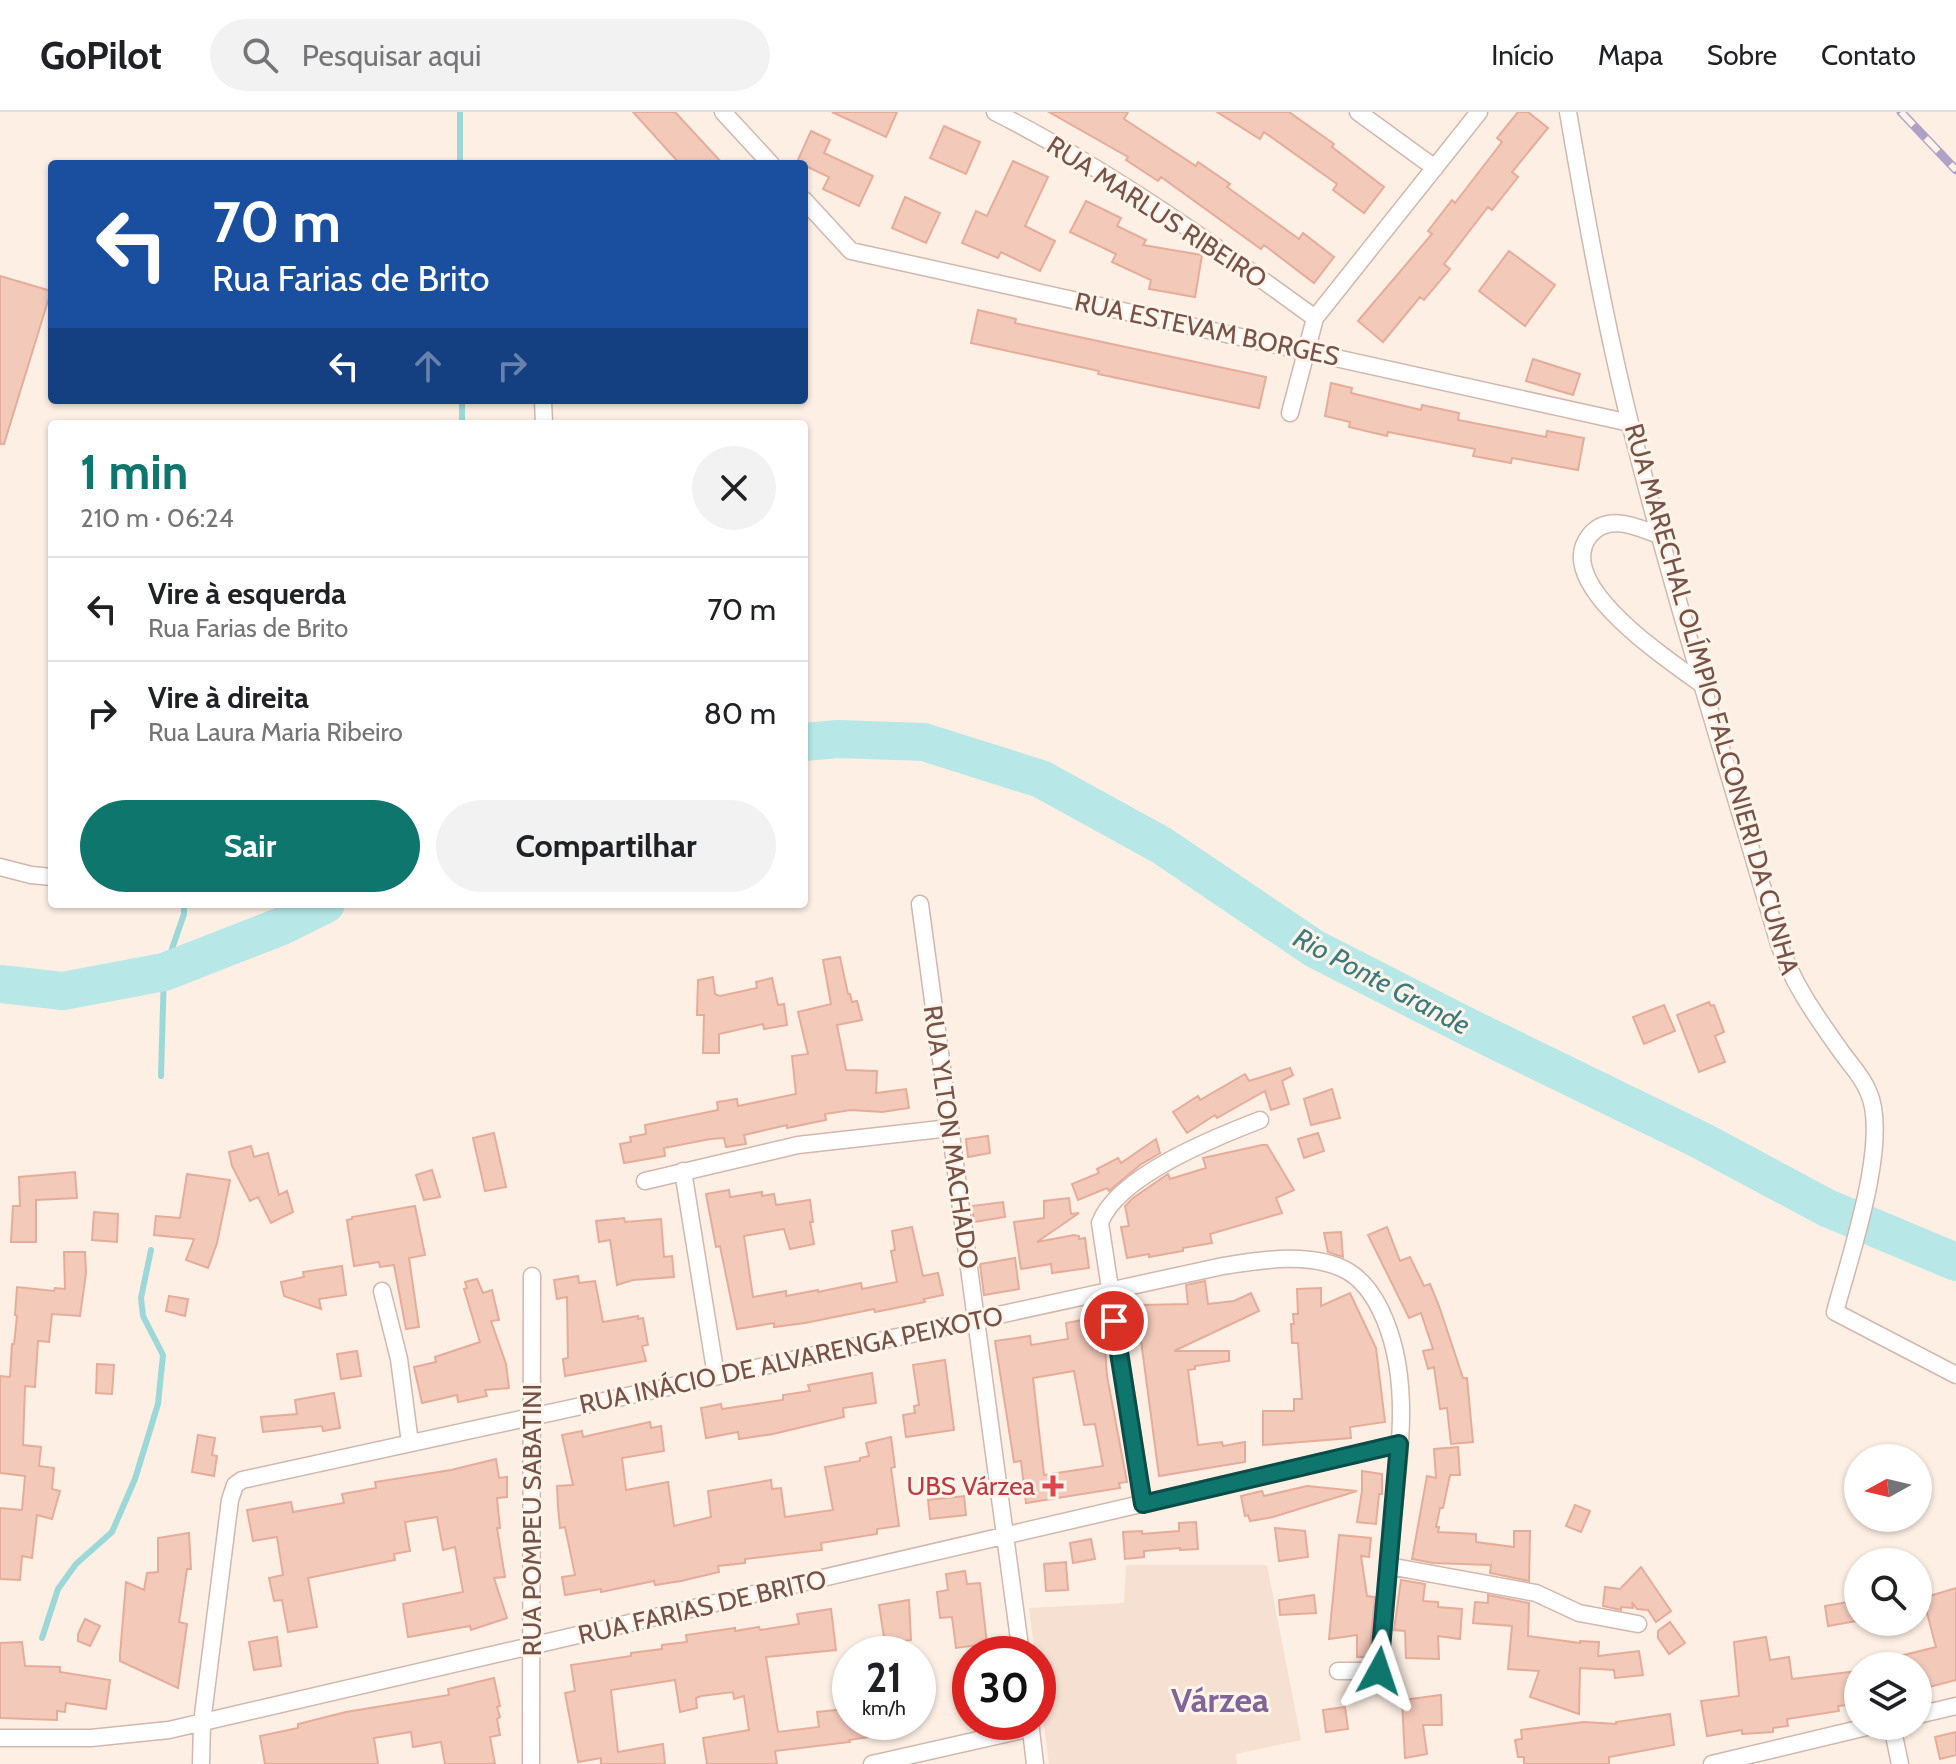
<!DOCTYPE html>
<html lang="pt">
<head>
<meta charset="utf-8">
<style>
  :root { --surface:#fff; --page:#f2f2f2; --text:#202124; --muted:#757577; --line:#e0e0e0; --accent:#0f766e }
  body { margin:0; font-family:Cabin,sans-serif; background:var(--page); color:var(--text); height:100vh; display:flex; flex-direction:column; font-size:30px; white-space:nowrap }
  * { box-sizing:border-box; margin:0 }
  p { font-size:26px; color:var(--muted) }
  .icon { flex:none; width:44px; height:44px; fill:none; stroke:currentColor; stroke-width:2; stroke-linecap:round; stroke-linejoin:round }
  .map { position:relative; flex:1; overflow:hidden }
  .panel { position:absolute; left:48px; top:308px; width:760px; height:488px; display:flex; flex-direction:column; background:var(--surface); border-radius:8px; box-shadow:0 2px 6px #0004 }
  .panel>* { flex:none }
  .guide { position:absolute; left:48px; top:48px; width:760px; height:244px; border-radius:8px; box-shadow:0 2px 6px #0004; background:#1a4fa0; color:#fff; overflow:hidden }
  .needle { width:52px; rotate:262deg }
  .fabs { position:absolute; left:1844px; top:1332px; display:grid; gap:16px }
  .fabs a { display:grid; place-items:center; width:88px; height:88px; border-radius:50%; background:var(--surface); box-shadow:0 2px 6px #0004; font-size:40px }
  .speed { position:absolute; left:832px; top:1524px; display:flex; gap:16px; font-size:40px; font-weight:700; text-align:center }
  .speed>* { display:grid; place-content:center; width:104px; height:104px; border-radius:50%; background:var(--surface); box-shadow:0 2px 6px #0004; line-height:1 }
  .speed small { font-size:20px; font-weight:400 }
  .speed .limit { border:12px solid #d22; background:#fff; color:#111 }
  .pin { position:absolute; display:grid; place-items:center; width:68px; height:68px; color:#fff; margin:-34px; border:4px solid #fff; border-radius:50%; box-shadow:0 2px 8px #0007 }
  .me { position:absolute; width:88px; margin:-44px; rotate:5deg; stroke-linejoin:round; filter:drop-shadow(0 0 6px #0008) }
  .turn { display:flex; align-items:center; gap:28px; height:168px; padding:0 32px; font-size:36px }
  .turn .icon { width:104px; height:104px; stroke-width:2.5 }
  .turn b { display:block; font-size:56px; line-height:68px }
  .lanes { display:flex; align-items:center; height:76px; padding:0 32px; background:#0003; justify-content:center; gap:40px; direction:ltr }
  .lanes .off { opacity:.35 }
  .round { display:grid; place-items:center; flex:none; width:84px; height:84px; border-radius:42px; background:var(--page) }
  .headline { display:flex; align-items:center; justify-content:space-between; height:136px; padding:0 32px }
  h1 { font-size:48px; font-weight:800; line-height:60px; color:var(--accent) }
  .action { display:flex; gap:16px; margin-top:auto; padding:16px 32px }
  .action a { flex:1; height:92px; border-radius:48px; background:var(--accent); color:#fff; font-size:32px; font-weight:800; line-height:92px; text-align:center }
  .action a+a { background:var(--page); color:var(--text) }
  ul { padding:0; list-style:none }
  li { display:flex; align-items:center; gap:24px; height:104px; padding:0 32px; border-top:2px solid var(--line) }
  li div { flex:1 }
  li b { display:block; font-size:30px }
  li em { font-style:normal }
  header { display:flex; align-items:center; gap:48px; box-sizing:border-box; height:112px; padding:0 40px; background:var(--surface); border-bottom:2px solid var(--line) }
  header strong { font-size:38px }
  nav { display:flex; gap:44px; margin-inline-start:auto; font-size:28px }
  .search { width:560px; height:72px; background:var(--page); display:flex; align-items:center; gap:20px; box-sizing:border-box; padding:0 28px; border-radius:44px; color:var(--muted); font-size:30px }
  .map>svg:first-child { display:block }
  .residential { fill:#f5e0d2 }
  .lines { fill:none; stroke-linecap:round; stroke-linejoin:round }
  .stream { stroke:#9dd8d9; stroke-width:6 }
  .river { stroke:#b7e7e7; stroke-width:38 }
  .building { fill:#f3c9ba; stroke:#e6ac9a; stroke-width:2; fill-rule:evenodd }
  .minor-casing { stroke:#d1b7ad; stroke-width:19 }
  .minor { stroke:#fff; stroke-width:16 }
  .rail-casing { stroke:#b0a2c7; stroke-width:9 }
  .rail { stroke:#fff4ea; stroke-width:6; stroke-dasharray:18; stroke-linecap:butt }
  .route-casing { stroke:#0a4d48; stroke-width:20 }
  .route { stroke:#0f766e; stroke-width:14 }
  .health-dot { fill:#e0444e; stroke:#fff4ea; stroke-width:3 }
  .labels { text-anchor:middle; stroke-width:6; stroke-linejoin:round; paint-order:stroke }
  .street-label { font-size:26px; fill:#765249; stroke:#fff4ea }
  .health-label { font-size:26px; fill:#be3a42; stroke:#fff4ea; text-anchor:end }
  .water-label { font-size:28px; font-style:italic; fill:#3c7a7c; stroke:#fff4ea }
  .district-label { font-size:34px; font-weight:bold; fill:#80649a; stroke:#fff4ea }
</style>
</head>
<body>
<header>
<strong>GoPilot</strong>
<div class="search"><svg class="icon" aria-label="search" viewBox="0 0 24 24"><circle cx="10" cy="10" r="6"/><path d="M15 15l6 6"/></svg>Pesquisar aqui</div>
<nav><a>Início</a><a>Mapa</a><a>Sobre</a><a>Contato</a></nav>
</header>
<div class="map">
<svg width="1956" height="1652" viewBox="0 0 1956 1652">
  <rect width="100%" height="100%" fill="#fdefe4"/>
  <path class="residential" d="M1126,1453H1267L1301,1628L1236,1642L1237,1652H1049L1038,1568V1542H1035L1029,1496L1124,1491Z"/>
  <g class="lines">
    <path class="stream" d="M460,52V0
      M462,288V312
      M161,964L164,860L184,802V792
      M42,1526L58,1477L76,1452L112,1420L135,1367L158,1292L163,1243L143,1204L141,1186L151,1138"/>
    <path class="river" d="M804,630L838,627L924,630L1041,667L1161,733L1315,837L1468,915L1700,1028L1827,1096L1956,1150
      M0,872L63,879L164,860L282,814L326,792"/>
  </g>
  <path class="building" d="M633,0H675L723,52H680Z
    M832,0H897L886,25Z
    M1049,0H1128L1124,7L1196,54L1198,50L1230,72L1227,75L1299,127L1303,121L1334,145L1314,171L1264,133L1261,137L1161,65L1158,69L1126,48L1128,45Z
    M1217,0H1289L1334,32L1332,35L1384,75L1364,101L1333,78L1337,72L1264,20L1260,27Z
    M1518,0H1528L1548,16L1512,60L1518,65L1492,98L1488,95L1444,152L1450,157L1424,188L1420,185L1383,230L1358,209L1432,122L1428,119L1452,88L1455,91L1502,30L1497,26Z
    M944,14L980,30L966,62L930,46Z
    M811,19L830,28L824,41L873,64L859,94L823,77L829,65L797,50Z
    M1013,49L1048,65L1025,114L1055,129L1040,159L1001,140L998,146L962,131L976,99L987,104Z
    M905,85L940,101L926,131L892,116Z
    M1086,89L1121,106L1117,114L1146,128L1143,133L1202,143L1195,185L1149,177L1151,168L1112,150L1116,142L1070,120Z
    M1509,139L1555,173L1525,214L1479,179Z
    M0,164L51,179L4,332H0Z
    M978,198L1016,207L1015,211L1079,225L1266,265L1259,296L1098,262L1099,259L971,231Z
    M1533,247L1580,262L1573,283L1526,269Z
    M1331,271L1352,276L1351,281L1421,298L1422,293L1459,301L1458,308L1546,325L1547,319L1584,326L1578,358L1512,346L1511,351L1473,344L1475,337L1388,320L1387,324L1349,315L1350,310L1325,304Z
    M840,845L848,882H850L852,890L857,889L862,908L837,913L846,958L877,959L876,981L906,977L909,996L882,1000L851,998L825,1002L826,1008L787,1016V1013L744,1023L746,1032L726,1035L724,1026L710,1027L664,1036L665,1044L624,1051L620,1032L631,1030L630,1025L646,1022L645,1013L718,998L717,990L737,987L738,994L796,982L792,944L808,942L798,900L831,892L823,848Z
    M713,865L715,882L720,884L757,876L756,870L772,866L778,893L784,892L787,913L764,917L763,912L719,922V941H703L704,903H697L698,868Z
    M1709,890L1711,894L1714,893L1724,920L1715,924L1725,950L1699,960L1677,903Z
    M1664,893L1675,919L1644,932L1633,905Z
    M1290,956L1293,963L1282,969L1289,992L1271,998L1265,979L1217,1006L1215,1003L1187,1021L1173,1000L1198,984L1200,988L1245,962L1249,969Z
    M1332,977L1340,1006L1311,1013L1304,987Z
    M494,1021L506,1075L485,1079L473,1026Z
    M1318,1021L1324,1039L1304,1046L1298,1027Z
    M988,1024L990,1041L968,1045L966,1027Z
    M1156,1027L1160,1041L1140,1053L1109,1079L1107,1076L1078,1088L1072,1072L1099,1061L1097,1057L1118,1046L1121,1051Z
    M1262,1033H1267L1294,1078L1276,1086L1282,1101L1210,1122L1212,1131L1183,1136V1139L1149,1145V1142L1127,1146L1121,1115L1129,1114L1125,1094L1133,1086L1168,1062L1170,1067L1206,1056L1203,1046Z
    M251,1034L254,1045L268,1041L279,1083L287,1079L293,1100L271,1111L258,1085L250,1089L232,1054L229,1040Z
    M432,1058L440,1085L424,1088L416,1063Z
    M75,1060L77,1086L36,1088V1130H11L13,1094H20L19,1065Z
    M187,1062L230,1068L217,1131L208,1156L186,1148L194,1127L154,1123L156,1104L180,1106Z
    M729,1078L730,1085L762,1080V1084L774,1082L776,1093L810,1088L813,1110H810L814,1132L790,1137L784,1117L744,1124L753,1185L786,1179V1184L818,1178V1180L861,1171L862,1177L897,1170L891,1139L895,1138L892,1119L912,1115L923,1164L938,1161L943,1183L924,1187L925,1190L875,1200L874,1197L805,1211L774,1215V1211L737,1217L720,1134L716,1135L706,1082Z
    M1069,1086L1071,1102L1079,1101L1037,1130L1074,1123L1079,1124V1127L1085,1126L1089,1156L1052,1161L1051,1152L1021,1157L1014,1110L1044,1106V1089Z
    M1003,1090L1005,1105L974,1110L972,1094Z
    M415,1094L425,1143L409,1146L419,1215L406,1217L394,1153L380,1155L379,1150L354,1154L347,1108L352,1107V1105Z
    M94,1100L118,1102L117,1130L92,1128Z
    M624,1106L625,1110L661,1107L664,1145L672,1144L674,1165L633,1168L617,1173L610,1128L599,1130L596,1109Z
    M1387,1115L1400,1149L1410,1145L1424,1174L1430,1172L1439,1194L1463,1266H1467L1473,1330L1451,1332L1447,1296L1440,1297L1434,1255L1428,1257L1423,1239L1433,1237L1421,1201L1409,1206L1368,1123Z
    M1341,1120L1343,1145L1328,1140L1324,1121Z
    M64,1140H85L86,1161L80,1204L52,1202L49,1230L38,1229L35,1275L25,1274L23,1333L41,1335L39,1354L54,1356L52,1377L60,1379L52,1407L37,1403L32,1446L22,1444L20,1468L0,1467V1396L22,1398L25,1364L0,1361V1264L10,1265L12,1232H14L17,1204L15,1203L17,1175L54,1179L55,1176L65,1177Z
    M1015,1146L1019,1177L984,1183L980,1152Z
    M342,1154L346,1183L319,1187L321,1197L284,1184L281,1170L304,1165L303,1160Z
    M578,1164L579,1171L595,1169L603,1210L638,1204V1207L643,1206L648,1233L642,1234L646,1249L565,1264L563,1247L568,1246L567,1185L557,1187L554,1168Z
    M477,1167L483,1181L492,1178L499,1208L491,1209L506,1252L509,1276L485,1278L487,1284L458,1290L457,1283L422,1291L414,1255L436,1250L435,1245L480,1230L464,1177L467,1176L465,1170Z
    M1205,1169L1208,1192L1234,1189L1251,1181L1259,1199L1174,1239H1229V1249L1195,1254V1257L1188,1258L1198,1333L1222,1330L1223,1334L1245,1330V1350L1159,1364L1140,1221L1139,1196H1143V1193L1188,1192L1186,1173Z
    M1321,1176V1194L1350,1181L1357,1196L1376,1236L1385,1310L1350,1315L1351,1326L1263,1333V1299H1294V1287H1302L1298,1231H1292L1291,1212H1294L1293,1202H1298L1297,1177Z
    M169,1184L188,1187L185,1204L166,1199Z
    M1093,1206L1099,1238L1105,1237L1107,1264L1127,1370L1119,1371L1120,1376L1026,1391L1021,1349L1014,1350L995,1229L1030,1224L1031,1233L1068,1227L1066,1211ZM1074,1259L1084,1313L1095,1312L1103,1354L1044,1363L1033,1266Z
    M357,1239L361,1264L341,1267L337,1242Z
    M945,1248L954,1318L906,1325L903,1303L915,1301L914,1294L919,1293L913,1253Z
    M97,1252L114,1253L112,1282L96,1281Z
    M872,1261L876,1291L843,1296L844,1305L773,1322L739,1327L738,1320L706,1326L701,1296L721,1292L722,1297L783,1288V1283L810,1279L808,1273Z
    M334,1281L340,1316L323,1319L322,1314L263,1320L261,1305L297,1302L295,1288Z
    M650,1310L651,1316L661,1314L664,1339L622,1346L626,1378L668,1370L674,1414L711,1405L708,1379L771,1368L772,1377L781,1376L785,1405L833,1398L825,1355L860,1349V1346L869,1344L866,1331L891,1325L895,1355L891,1356L899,1414L877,1417V1422L821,1431L822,1438L745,1447V1451L718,1454L719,1460L681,1469L655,1473L654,1469L601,1480V1477L565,1483L562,1465L575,1463L565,1415L560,1416L558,1394L557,1374L573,1373L562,1323L582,1319L583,1325Z
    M198,1323L215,1326L212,1343L217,1344L214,1364L192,1360Z
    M1458,1335L1460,1363H1450L1443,1396H1440L1436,1415H1439L1438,1420L1476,1422V1430L1514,1435V1419H1530L1529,1469L1490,1461L1491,1453L1433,1451L1412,1447L1427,1364L1436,1366L1434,1337Z
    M496,1347L499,1366L507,1365V1385L497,1386L500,1416H497L505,1465L494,1466L507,1506L471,1518L470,1514L408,1525L403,1492L463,1480L455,1435L443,1438L437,1405L405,1410L410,1439L394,1442L395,1448L308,1466L317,1515L288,1520L282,1488L274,1489L269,1466L283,1463L277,1425L253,1429L247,1398L291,1390L293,1400L344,1391L342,1382L376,1376L375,1370L451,1358Z
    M1362,1359L1382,1362V1382H1379L1376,1412L1357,1410L1362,1379Z
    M1307,1374L1357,1379L1273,1405L1250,1409L1248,1403L1245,1404L1241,1384L1262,1379L1264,1384Z
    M964,1384L966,1403L930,1407L928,1388Z
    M1575,1393L1590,1399L1581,1420L1566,1414Z
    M1196,1410L1198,1437L1180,1438V1436L1144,1439V1445L1125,1447L1123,1420L1142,1419V1422L1179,1419V1411Z
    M1275,1416L1305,1419L1308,1445L1279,1449Z
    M189,1421L191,1457H187L179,1510L187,1512L178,1576L120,1549V1543L126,1470L144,1478L147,1461L158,1460V1426Z
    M1339,1423L1371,1426L1369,1445L1361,1444L1367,1484L1375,1485L1369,1545H1357V1523L1329,1527Z
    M1091,1427L1095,1447L1073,1451L1070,1431Z
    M1066,1450L1068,1478L1046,1479L1044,1452Z
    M1641,1455L1671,1499L1656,1510L1648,1498L1637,1497L1632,1490L1633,1496L1621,1495V1498L1603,1494L1605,1475L1620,1477Z
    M965,1459L967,1472L980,1471L987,1532L956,1536L952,1505L940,1506L937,1480L948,1478L946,1462Z
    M1401,1468L1425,1472L1423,1489L1438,1490V1495L1462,1497L1460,1527L1438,1524L1439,1547L1406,1546L1405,1519L1394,1518Z
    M1956,1476V1568L1918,1578V1554H1885L1884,1548L1936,1535L1923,1486Z
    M1314,1483L1316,1501L1280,1503L1279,1488Z
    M1488,1483L1529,1491L1528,1524L1580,1531V1529L1599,1530L1598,1544L1639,1539L1643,1563L1615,1566L1614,1558L1580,1556L1579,1602L1530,1585L1539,1559L1508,1557L1512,1514L1473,1511L1475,1490L1488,1491Z
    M909,1488L911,1528L885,1532L879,1493Z
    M1854,1489L1857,1509L1828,1514L1825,1494Z
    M831,1497L836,1538L766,1545L778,1620L819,1615L817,1600L845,1597L847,1610H901L902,1620L849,1628L850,1630L775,1639L777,1652H707L703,1626L749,1618L744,1584L734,1587L733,1580L701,1584L696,1586L697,1596L680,1600L675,1568L611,1578L618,1640L663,1632L665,1652H601V1646L578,1650L565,1581L575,1579L571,1553L631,1544V1541L662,1537V1533L687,1530L686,1523L735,1516V1519L759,1515L760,1518L799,1512L797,1502Z
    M85,1507L100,1514L90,1534L78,1529V1522Z
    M1670,1510L1685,1531L1669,1542L1658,1526V1519Z
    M277,1525L281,1554L254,1558L249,1530Z
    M1766,1525L1770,1548L1789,1545L1792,1567L1858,1559V1592L1838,1594L1839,1599L1787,1607L1788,1614L1773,1616V1620L1742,1622V1618L1707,1624L1701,1589L1739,1584L1734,1530Z
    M22,1530L25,1554L60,1555V1560L110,1568L106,1597L66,1591L65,1600L57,1599V1608L0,1606V1531Z
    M494,1566L500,1594L497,1595L500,1605L497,1607L500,1623L490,1625L495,1652H445L441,1630L413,1635L411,1620L374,1626L378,1652H265L260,1624L298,1616V1612L346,1600L449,1583L448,1577Z
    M1441,1583L1442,1613H1423L1427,1642L1405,1646L1402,1588Z
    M1345,1595L1348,1617L1326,1620L1323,1598Z
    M1670,1602L1674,1633L1609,1645V1652H1524V1645H1518L1515,1628L1522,1627L1521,1618L1584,1610L1616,1612V1610Z
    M1956,1620V1643L1940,1647L1935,1625Z"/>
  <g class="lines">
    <defs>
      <path id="minor" d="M723,0L771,52
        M995,0C1109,58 1212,131 1315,206
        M1358,0L1435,56
        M1568,0C1586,105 1605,211 1631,315C1675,489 1729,660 1779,832C1793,872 1816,904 1840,938C1849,951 1862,964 1868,979C1891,1027 1849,1147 1835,1200L1956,1263
        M804,88L851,139L1630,311
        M543,288L544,312
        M1290,301L1315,206L1479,0
        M1659,423C1637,415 1608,401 1590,423C1550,472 1672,550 1704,574
        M0,755L31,763L52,765
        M920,792L1021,1542
        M683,1059L716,1264
        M645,1069L798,1033L950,1016
        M382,1179L399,1247L410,1331
        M1143,1392L1100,1111C1117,1064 1216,1025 1260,1008
        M1389,1454L1536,1481L1579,1501L1638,1512
        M1918,1603L1956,1594
        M1030,1610L1035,1652
        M1892,1614L1900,1652
        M0,1626H91L169,1618L1399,1332
        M201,1652L202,1611L230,1388L235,1373L242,1368L1223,1154C1260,1148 1314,1139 1349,1160C1362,1168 1373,1183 1380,1197C1413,1264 1399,1340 1392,1413C1388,1461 1384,1510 1379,1559H1338
        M531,1652L532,1164
        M872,1652L1031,1616
        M1712,1652L1871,1614"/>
    </defs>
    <use href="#minor" class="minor-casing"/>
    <use href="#minor" class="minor"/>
    <defs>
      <path id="rail" d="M1901,0L1956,58"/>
    </defs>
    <use href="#rail" class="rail-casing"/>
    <use href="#rail" class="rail"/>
  </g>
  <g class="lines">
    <defs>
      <path id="route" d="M1114,1209L1143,1392L1399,1332L1379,1559"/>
    </defs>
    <use href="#route" class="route-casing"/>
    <use href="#route" class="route"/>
  </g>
  <path class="health-dot" d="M1049 1362h8v8h8v8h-8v8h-8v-8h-8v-8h8z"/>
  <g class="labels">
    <g class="street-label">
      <text transform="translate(1157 100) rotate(33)" y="9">RUA MARLUS RIBEIRO</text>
      <text transform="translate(1207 217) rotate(12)" y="9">RUA ESTEVAM BORGES</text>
      <text transform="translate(1712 587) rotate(74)" y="9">RUA MARECHAL OLÍMPIO FALCONIERI DA CUNHA</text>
      <text transform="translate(951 1025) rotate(82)" y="9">RUA YLTON MACHADO</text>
      <text transform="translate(791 1248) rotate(-12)" y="9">RUA INÁCIO DE ALVARENGA PEIXOTO</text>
      <text transform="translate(532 1408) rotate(-90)" y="9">RUA POMPEU SABATINI</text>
      <text transform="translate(702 1495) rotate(-13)" y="9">RUA FARIAS DE BRITO</text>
    </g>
    <g class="health-label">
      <text x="1035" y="1383">UBS Várzea</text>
    </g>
    <g class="water-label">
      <text transform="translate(1382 869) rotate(28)" y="10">Rio Ponte Grande</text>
    </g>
    <g class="district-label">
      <text x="1220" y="1600">Várzea</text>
    </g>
  </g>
</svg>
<div class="fabs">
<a><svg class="needle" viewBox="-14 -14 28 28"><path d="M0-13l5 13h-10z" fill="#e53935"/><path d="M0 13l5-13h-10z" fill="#757577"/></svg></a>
<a><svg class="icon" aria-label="search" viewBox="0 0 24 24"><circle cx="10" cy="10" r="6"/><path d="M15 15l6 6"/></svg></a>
<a><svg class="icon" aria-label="layers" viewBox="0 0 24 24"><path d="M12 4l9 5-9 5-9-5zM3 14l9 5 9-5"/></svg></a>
</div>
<div class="speed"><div>21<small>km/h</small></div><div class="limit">30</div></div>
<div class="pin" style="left:1114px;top:1209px;background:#d93025"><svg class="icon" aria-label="arrive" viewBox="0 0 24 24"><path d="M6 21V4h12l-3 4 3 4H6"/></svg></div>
<svg class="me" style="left:1379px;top:1559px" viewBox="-20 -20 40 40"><path d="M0-17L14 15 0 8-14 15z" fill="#0f766e" stroke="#fff" stroke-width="4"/></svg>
<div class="guide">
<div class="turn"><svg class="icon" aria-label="left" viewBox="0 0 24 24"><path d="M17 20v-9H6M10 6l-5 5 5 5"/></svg><div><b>70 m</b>Rua Farias de Brito</div></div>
<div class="lanes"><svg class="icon" aria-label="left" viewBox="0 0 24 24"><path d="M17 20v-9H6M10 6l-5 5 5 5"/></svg><svg class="icon off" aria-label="ahead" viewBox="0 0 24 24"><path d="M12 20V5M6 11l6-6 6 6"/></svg><svg class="icon off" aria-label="right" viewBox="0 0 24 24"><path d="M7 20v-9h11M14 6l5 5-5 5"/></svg></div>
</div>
<section class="panel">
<div class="headline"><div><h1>1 min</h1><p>210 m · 06:24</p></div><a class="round"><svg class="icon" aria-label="close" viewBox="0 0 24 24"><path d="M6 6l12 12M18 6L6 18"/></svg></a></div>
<ul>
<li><svg class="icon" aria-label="left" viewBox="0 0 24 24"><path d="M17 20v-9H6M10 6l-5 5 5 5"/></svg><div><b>Vire à esquerda</b><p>Rua Farias de Brito</p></div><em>70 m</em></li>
<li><svg class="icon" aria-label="right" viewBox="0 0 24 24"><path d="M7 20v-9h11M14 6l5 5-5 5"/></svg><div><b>Vire à direita</b><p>Rua Laura Maria Ribeiro</p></div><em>80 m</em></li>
</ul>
<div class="action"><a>Sair</a><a>Compartilhar</a></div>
</section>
</div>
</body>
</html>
